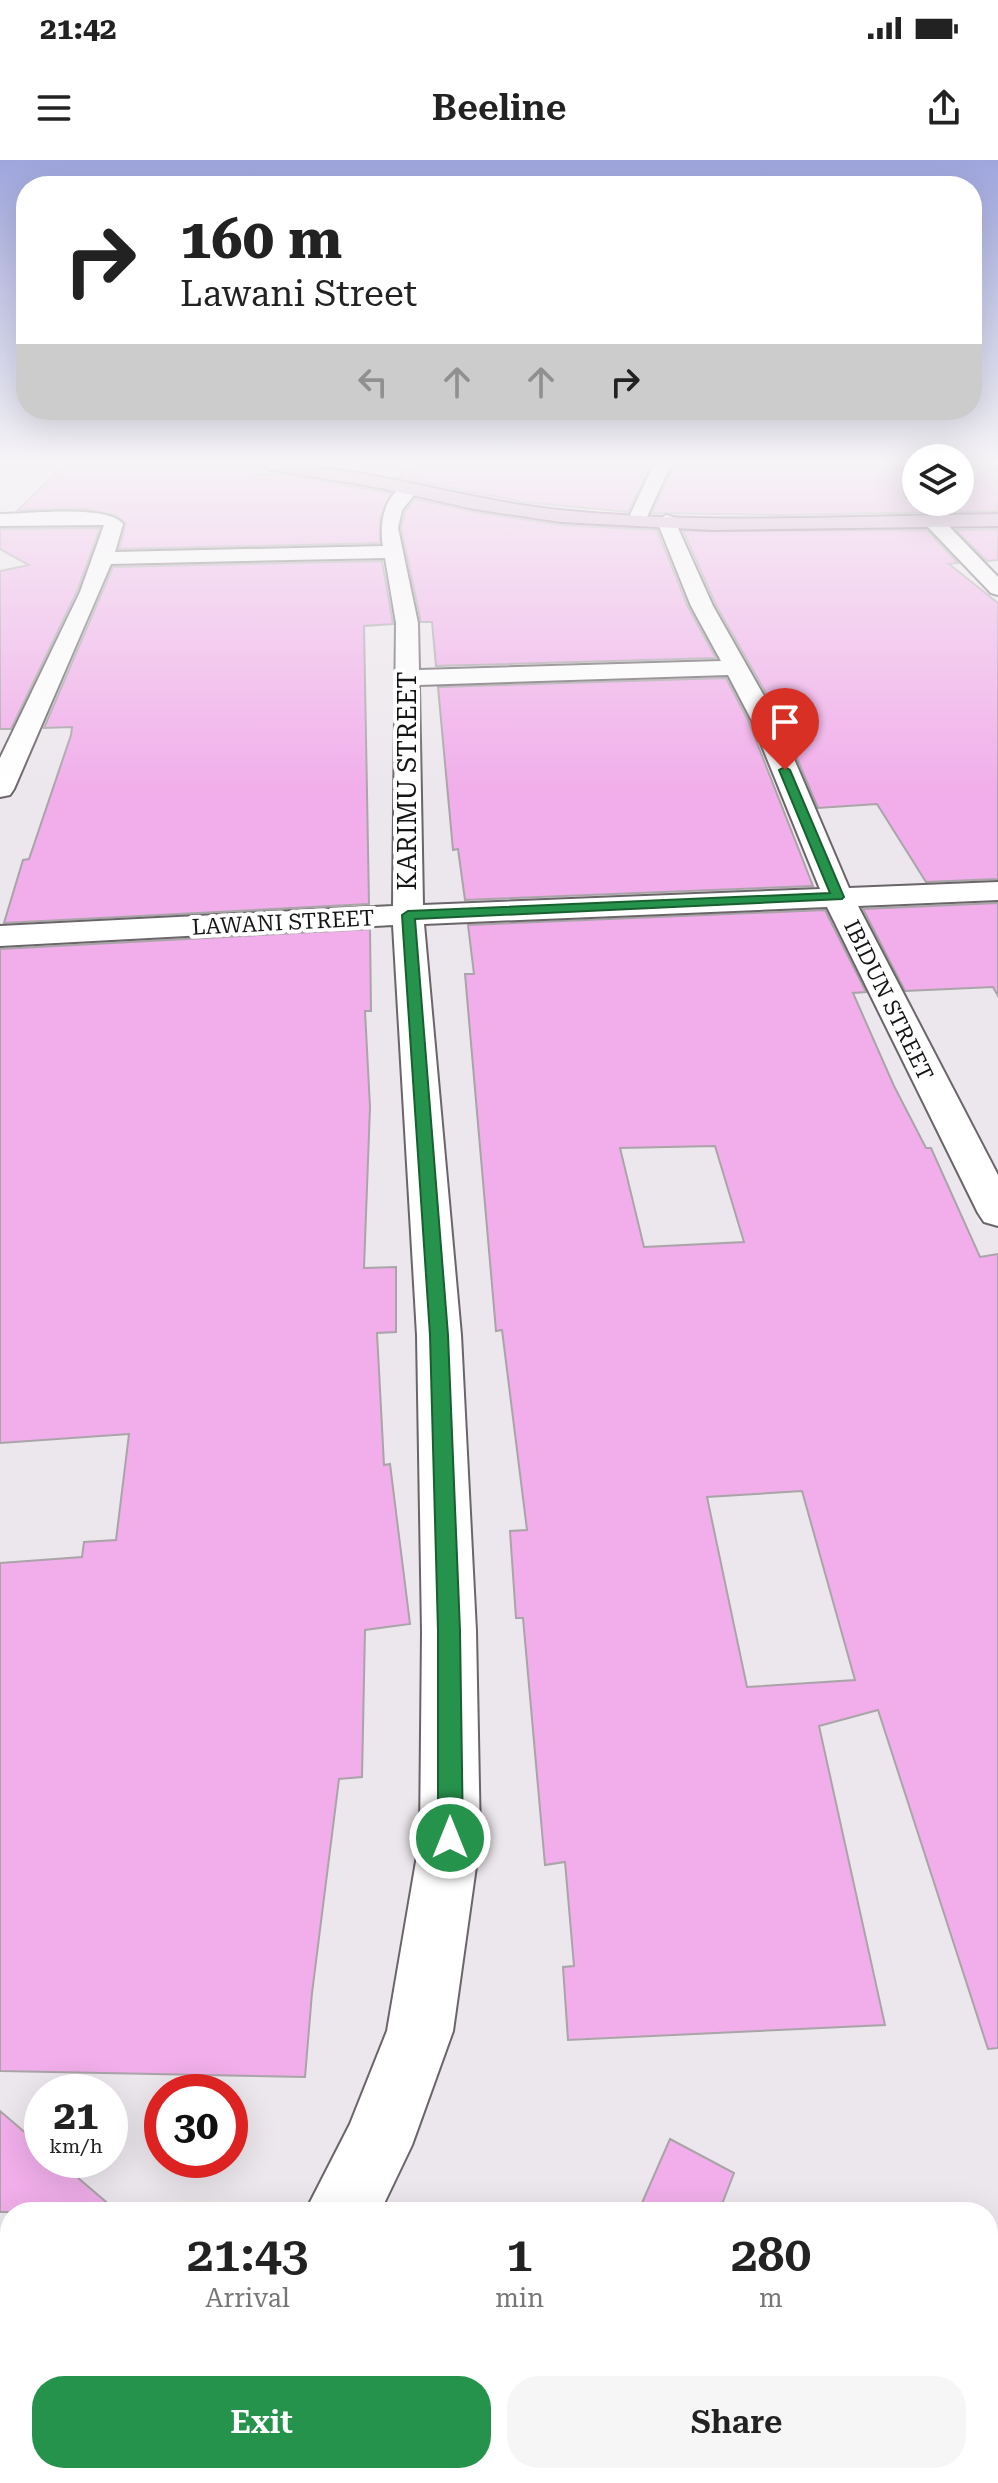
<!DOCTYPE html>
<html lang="en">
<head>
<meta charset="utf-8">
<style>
  :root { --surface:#fff; --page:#f6f6f6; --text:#222; --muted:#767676; --accent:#26934c }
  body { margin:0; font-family:"Roboto Serif",serif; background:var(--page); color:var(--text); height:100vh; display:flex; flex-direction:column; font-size:30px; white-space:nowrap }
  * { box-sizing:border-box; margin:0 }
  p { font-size:26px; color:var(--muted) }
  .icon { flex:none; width:44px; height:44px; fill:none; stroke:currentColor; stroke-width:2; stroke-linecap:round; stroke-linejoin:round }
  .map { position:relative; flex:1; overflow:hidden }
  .panel { position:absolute; left:0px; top:2042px; width:998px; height:282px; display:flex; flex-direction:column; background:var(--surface); border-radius:32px 32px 0 0; box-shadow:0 8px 32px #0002 }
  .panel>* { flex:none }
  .guide { position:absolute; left:16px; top:16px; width:966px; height:244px; border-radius:32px; box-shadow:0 8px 32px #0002; background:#fff; color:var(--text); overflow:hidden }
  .buttons { position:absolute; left:902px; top:284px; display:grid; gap:16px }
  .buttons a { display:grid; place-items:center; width:72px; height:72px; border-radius:50%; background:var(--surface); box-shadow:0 8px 32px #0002; font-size:40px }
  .speed { position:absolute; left:24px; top:1914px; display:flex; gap:16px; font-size:40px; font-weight:700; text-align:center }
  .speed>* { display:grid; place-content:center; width:104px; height:104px; border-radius:50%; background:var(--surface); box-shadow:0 8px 32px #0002; line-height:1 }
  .speed small { font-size:20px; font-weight:400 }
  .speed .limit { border:12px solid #d22; background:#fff; color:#111 }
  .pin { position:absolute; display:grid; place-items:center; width:68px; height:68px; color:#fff; margin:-82px -34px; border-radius:50% 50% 50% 0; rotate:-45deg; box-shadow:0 0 8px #0007 }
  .pin .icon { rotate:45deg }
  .me { position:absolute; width:88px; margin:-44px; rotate:0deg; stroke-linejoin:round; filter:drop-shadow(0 0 6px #0008) }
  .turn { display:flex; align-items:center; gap:28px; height:168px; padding:0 32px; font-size:36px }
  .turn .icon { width:104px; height:104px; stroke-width:2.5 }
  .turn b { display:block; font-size:56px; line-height:68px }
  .lanes { display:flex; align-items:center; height:76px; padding:0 32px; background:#0003; justify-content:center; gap:40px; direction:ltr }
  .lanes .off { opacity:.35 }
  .eta { display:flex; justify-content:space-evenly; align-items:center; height:136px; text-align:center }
  .eta b { font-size:48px; font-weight:600; line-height:56px }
  .primary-button { display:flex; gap:16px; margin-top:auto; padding:16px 32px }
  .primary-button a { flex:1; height:92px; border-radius:32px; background:var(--accent); color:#fff; font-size:32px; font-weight:600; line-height:92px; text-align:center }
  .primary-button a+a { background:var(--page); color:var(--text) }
  .status { display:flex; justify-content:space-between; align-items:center; height:56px; padding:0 40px; background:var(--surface); direction:ltr }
  .status svg { height:22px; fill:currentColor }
  header { display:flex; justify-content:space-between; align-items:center; height:104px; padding:0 32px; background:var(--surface); font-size:36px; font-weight:600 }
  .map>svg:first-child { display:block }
  .building { fill:#f1aeea; stroke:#a9a4a8; stroke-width:2; fill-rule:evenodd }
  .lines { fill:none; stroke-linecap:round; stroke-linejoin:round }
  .minor-casing { stroke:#6a6569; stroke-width:4 }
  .major-casing { stroke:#7a5076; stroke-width:4 }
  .minor { fill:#fff; fill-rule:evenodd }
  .major { fill:#d0a9cc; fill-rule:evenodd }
  .route { fill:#26934c; stroke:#196031; stroke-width:2 }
  .labels { text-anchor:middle; stroke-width:8; stroke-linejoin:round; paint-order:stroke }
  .far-street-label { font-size:22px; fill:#161516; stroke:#fff }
  .street-label { font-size:26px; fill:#161516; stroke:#fff }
</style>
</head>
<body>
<div class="status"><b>21:42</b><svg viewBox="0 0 49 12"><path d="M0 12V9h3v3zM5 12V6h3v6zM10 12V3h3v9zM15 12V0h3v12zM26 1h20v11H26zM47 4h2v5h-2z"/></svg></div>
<header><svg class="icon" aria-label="menu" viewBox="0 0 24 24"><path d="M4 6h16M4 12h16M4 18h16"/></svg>Beeline<svg class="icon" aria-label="share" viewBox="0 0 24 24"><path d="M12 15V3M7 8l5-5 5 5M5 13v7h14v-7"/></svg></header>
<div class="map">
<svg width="998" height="2323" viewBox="0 0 998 2323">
  <rect width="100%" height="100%" fill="#ece7ec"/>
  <path class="building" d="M65,304H257L255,314L286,315L391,333L380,358V383L119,389L126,363L115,355L85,349L18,350Z
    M417,304H651L628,352L523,342L397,317Z
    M674,304H901L904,337L919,345L921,342H960V304H998V351L779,355L652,353Z
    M415,339L474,352L561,365L657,370L688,447L716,498L436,506L432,462H421L401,368L405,351Z
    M100,368L77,431L11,569H0V411L29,405L0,389V369Z
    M998,369V400L987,401L956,370Z
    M927,370L958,403L949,404L998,443V719L926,722L877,644L818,648L780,558L716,445L683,371Z
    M382,401L393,464L364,466L369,744L4,763L23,700L29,699L71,575L72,567L44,568L113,407Z
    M726,518L748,560L813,726L465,740L458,689L453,690L438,527Z
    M998,743V836L993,827L905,831L863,749Z
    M825,750L866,832L853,833L894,926L926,988H931L980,1097L998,1094V1888L988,1889L878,1550L819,1566L885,1865L568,1880L563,1807L574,1806L565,1702L545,1705L523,1458H516L510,1371L527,1370L502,1170L496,1171L465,814H474L468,765ZM715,986L744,1082L644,1087L620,988ZM802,1331L855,1520L747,1527L707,1337Z
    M370,769L371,851H365L370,947L364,1108L396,1107V1172L377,1173L384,1305L390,1304L410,1464L365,1470L362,1617L339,1619L312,1833L305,1917L0,1911V1403L82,1397L84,1382L116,1380L129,1274L0,1283V789Z
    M0,1951L42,1987V2000H57L118,2052H0Z
    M670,1979L734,2013L719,2052H638Z"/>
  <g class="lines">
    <defs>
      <path id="minor" d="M654,304H671L646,359H632L630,355Z
        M904,304H916L918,342L907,337Z
        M410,324L419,329L402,350L398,368L418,463L419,510L721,501L691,446L657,361L666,355L673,357L713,446L777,559L849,728L998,722V740L858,746L998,1015V1066L984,1062L978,1053L827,747L424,764L461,1175L476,1471L480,1678L453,1871L412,1985L380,2052H305L350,1964L387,1871L420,1678L422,1471L417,1175L393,765L0,786V766L393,746L396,463L385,398L111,404L14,629L10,635L0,637V598L80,432L104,365L0,366V354C27,354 108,344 123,364L115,392L383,386C379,364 384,331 410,324ZM728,515L751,559L820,729L423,745L419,525Z
        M933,355L940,357L998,417V435L991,433L926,365L924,361Z
        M127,2314H211L207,2323H124Z"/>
      <path id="major" d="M261,304C362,304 460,340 560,350C705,365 853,356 998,354V366L713,370L561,362L474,349L381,328L269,309Z"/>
    </defs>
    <use href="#minor" class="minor-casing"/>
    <use href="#major" class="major-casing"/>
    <use href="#minor" class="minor"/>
    <use href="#major" class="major"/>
  </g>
  <linearGradient id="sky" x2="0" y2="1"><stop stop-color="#9fa6dd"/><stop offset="0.48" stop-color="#f6f4f6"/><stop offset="1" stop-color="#f6f4f6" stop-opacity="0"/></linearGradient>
  <rect width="998" height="630" fill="url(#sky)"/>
  <path class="route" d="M785,607L790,610L844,737L842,739L415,759L448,1175L460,1471L463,1678L459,1686L450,1689L442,1686L438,1678V1471L430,1175L402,755L408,751L830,733L779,610Z"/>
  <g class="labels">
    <g class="far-street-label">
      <text transform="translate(283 762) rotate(-3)" y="8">LAWANI STREET</text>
      <text transform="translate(889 840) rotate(64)" y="8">IBIDUN STREET</text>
    </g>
    <g class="street-label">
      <text transform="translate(407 621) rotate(-90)" y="9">KARIMU STREET</text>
    </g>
  </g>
</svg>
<div class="buttons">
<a><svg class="icon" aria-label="layers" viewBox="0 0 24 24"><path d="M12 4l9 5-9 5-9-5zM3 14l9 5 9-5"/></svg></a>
</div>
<div class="speed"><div>21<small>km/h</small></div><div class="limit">30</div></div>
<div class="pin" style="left:785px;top:610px;background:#d93025"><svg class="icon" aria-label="arrive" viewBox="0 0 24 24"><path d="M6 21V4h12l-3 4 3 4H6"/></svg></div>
<svg class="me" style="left:450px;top:1678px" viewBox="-20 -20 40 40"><circle r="17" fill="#26934c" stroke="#fff" stroke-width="3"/><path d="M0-11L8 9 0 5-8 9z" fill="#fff"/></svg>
<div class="guide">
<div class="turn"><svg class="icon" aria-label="right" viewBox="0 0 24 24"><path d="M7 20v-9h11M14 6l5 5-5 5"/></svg><div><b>160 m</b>Lawani Street</div></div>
<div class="lanes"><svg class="icon off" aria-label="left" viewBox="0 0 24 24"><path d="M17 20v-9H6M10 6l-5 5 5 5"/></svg><svg class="icon off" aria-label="ahead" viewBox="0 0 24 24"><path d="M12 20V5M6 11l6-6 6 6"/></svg><svg class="icon off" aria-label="ahead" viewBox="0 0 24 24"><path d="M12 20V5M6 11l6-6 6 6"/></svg><svg class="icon" aria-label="right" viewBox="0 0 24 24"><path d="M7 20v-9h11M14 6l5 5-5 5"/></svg></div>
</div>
<section class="panel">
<div class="eta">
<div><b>21:43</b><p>Arrival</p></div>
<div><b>1</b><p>min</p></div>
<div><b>280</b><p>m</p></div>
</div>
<div class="primary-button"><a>Exit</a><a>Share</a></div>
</section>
</div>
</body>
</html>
